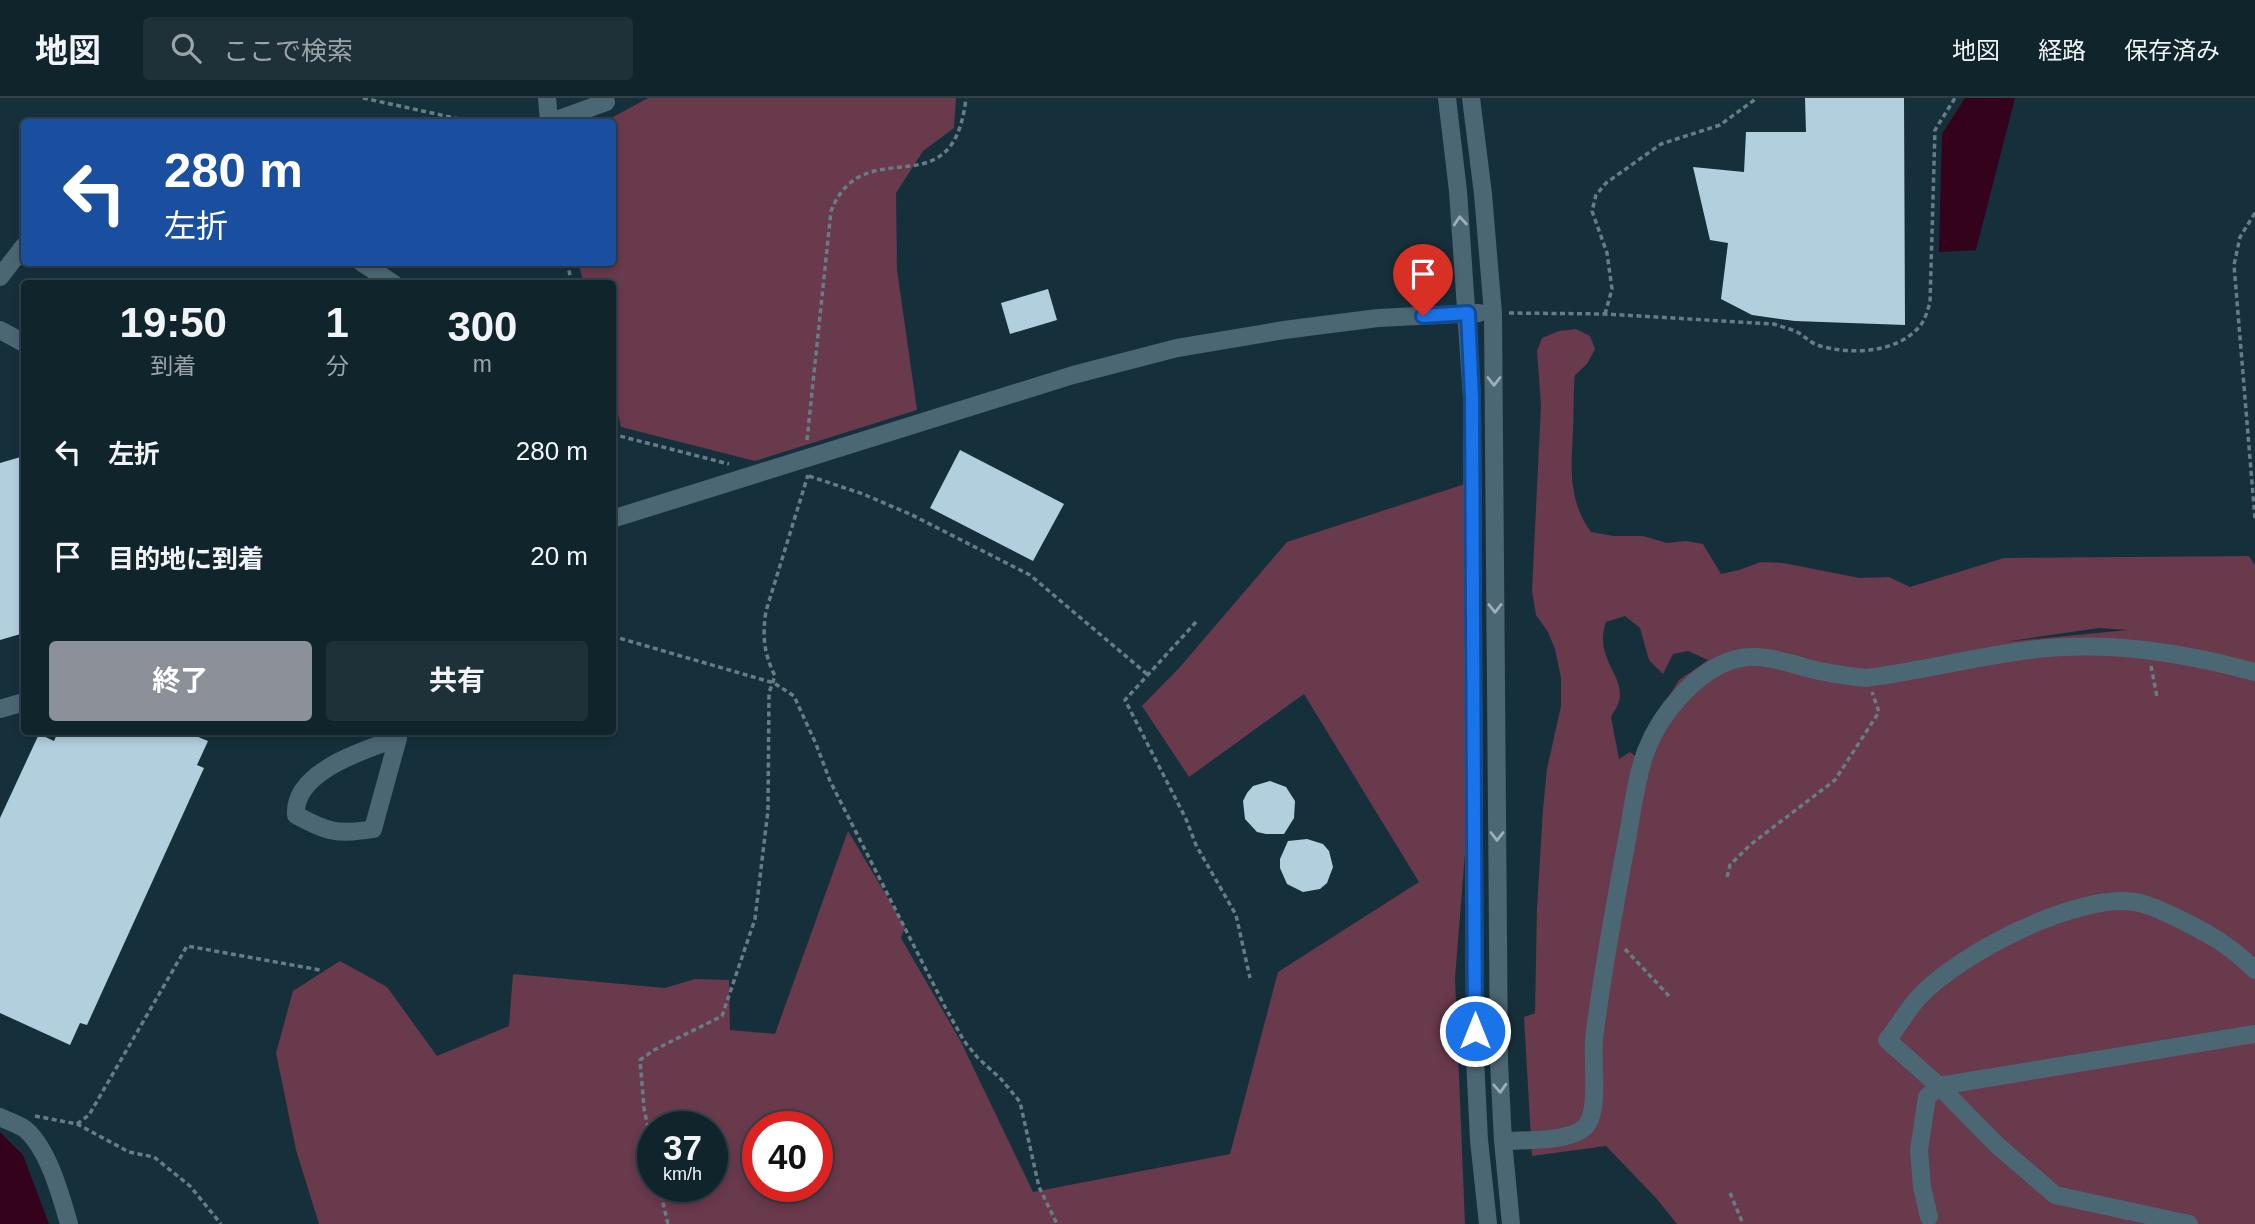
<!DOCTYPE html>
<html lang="ja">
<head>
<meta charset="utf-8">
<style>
  :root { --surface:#10242c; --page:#1e3038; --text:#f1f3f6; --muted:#9ca4a9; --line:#304148; --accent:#8c9099 }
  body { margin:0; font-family:Helvetica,"Noto Sans JP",sans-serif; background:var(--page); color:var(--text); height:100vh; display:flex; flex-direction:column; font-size:26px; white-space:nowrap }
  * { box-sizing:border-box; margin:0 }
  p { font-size:23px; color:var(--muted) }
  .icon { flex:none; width:38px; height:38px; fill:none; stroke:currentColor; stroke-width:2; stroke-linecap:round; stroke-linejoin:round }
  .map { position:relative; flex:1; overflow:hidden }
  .sheet { position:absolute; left:21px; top:182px; width:595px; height:455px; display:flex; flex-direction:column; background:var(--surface); border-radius:7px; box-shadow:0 4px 10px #0003,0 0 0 2px var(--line) }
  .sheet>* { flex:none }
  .top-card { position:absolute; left:21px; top:21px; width:595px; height:147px; border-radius:7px; box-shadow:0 4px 10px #0003,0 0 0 2px var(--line); background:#1a4fa0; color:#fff; overflow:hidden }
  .speed { position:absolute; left:637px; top:1013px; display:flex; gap:14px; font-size:35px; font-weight:700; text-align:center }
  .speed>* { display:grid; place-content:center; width:91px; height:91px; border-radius:50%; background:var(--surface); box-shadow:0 4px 10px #0003,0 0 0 2px var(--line); line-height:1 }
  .speed small { font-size:18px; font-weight:400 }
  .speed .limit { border:10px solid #d22; background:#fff; color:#111 }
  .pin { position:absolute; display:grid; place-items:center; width:60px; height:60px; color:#fff; margin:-72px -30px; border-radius:50% 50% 50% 0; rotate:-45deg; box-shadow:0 0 7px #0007 }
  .pin .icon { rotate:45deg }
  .me { position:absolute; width:77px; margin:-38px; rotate:0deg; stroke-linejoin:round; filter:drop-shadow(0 0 5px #0008) }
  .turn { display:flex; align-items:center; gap:24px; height:147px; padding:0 28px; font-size:32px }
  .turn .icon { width:91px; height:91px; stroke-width:2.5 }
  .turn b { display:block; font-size:49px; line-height:60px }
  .eta { display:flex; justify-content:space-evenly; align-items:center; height:119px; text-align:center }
  .eta b { font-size:42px; font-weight:700; line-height:49px }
  .cta { display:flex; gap:14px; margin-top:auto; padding:14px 28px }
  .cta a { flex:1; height:80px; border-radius:7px; background:var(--accent); color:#fff; font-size:28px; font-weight:700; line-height:80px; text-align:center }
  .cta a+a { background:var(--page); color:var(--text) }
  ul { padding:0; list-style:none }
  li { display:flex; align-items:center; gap:21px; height:105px; padding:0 28px }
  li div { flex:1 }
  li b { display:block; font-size:26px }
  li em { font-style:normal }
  header { display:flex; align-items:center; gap:42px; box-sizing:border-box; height:98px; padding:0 35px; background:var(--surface); border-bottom:2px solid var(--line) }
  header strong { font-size:33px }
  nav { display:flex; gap:38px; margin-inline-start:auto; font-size:24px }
  .search { width:490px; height:63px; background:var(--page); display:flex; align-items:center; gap:18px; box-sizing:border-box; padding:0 24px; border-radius:7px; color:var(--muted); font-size:26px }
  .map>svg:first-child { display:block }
  .green { fill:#69394c; fill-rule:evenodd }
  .water { fill:#34021a }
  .building { fill:#b2cfde }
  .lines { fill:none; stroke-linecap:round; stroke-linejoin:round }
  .path { stroke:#677c85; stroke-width:3.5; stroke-dasharray:5 3.5; stroke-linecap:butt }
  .minor { stroke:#4c6774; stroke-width:18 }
  .oneway { stroke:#9cb0b9 }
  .route-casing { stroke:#114b97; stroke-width:18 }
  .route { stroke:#1a73e8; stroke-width:12 }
</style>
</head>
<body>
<header>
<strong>地図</strong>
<div class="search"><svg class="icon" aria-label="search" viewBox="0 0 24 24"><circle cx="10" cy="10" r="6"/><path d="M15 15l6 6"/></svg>ここで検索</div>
<nav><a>地図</a><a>経路</a><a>保存済み</a></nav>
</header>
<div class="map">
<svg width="2255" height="1126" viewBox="0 0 2255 1126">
  <rect width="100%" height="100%" fill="#16303b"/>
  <path class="green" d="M648,0H956L954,30L923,53L896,95L897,172L917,312L755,363L621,329L613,295L612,186L584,185L578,165L612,164V24H604Z
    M1576,231L1590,238L1595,251L1587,266L1575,277C1573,296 1574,314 1573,333C1571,369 1568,403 1591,434L1613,438H1643L1667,445L1686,443L1703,446L1721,476L1739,472L1761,464L1783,465L1860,480L1889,479L1910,489L2004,460L2249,458L2255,467V1126H1677L1656,1100L1606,1048L1532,1058L1524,919L1535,915L1537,810L1543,711L1547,671L1561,608V580L1555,551L1548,534L1536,517L1532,493L1541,307L1537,253L1542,240L1559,233ZM1625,518L1640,530L1649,562L1663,576L1673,556L1688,553L1708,562L1679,582L1643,640L1639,661L1630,654L1619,661L1611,619C1613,615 1617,609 1619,604C1626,576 1593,561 1606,524ZM2099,530L2128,532L2004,544Z
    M1468,385L1466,743L1455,880L1465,1126H319L296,1052L276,955L293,893L340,863L387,889L437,958L509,928L513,876L665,890L695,881L729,882L730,932L775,936L848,733L905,829L901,840L961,944L1033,1094L1230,1056L1278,874L1419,784L1304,596L1189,679L1142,608L1180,569L1287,444ZM653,1029H712V1088H653ZM758,1029H817V1088H758Z"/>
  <path class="water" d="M1965,0H2015L1976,152L1939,154L1942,36Z
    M0,1034L23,1057L49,1126H0Z"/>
  <path class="building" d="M1805,0H1904L1905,227L1795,223L1752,217L1721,201L1728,145L1710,142L1693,69L1744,74L1746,34H1806Z
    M1048,191L1057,222L1010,236L1001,205Z
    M960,352L1064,406L1033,463L930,410Z
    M24,358V535L0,542V365Z
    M58,634H186L208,643L197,667L204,670L87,927L80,925L70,947L0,915V720L39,636L54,643Z
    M1270,683L1286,689L1295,703L1294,720L1284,736H1266L1257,734L1245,721L1243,703L1247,695L1253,688Z
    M1307,741L1323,746L1329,753L1333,769L1327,785L1320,791L1303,794L1287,786L1280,770V761L1288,743Z"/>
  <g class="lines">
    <path class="path" d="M363,0L473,24
      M2255,115L2240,139L2234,167L2255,421
      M567,164L572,186
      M1509,215L1605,216L1774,226C1782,229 1791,231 1799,235C1805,239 1810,244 1817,247C1848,257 1896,256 1919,229C1925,223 1927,213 1930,205L1935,32L1955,0
      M1605,216L1612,191L1607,155L1592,113L1596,97L1606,85L1661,46L1720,27L1757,0
      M612,336L729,366
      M807,342L831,113C865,29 953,116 966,0
      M809,378L863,396L912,417L1030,477L1148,577
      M1196,524L1125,602L1186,721L1196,747L1236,817L1250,880
      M612,538L774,585L794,598L816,646L830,683L944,907L964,943L978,960L1001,981L1020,1004L1039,1089L1057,1126
      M2151,568L2157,599
      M1727,779L1730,767L1750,747L1835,682L1879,614L1872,594
      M1625,851L1669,898
      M35,1018L77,1026L129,1054L154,1059L190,1088L221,1126
      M77,1026L89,1017L187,848L320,872
      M653,1055L644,1010L640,962L654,952L722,918L755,821L768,712L769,595L775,578C764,556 762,538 766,513L808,377
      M659,1088L668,1126
      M1730,1095L1743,1126"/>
    <path class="minor" d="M547,0L549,24
      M1447,0L1458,93L1472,299L1475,960L1479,1042L1488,1126
      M1471,0L1483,96L1493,215L1499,964L1503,1043L1511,1126
      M551,24L606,4
      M361,164L394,186
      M0,179L24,148
      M0,232L24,245
      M612,421L1073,277L1177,250L1284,232L1378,220L1479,215
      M0,611L24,604
      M398,640L373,731C338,737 327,734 296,717C293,673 365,652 398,640Z
      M0,1019C8,1023 18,1026 25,1031C48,1050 61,1098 69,1126
      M1503,1043C1524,1042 1570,1044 1585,1029C1600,1014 1592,962 1594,941C1602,876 1614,811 1626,747C1632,717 1635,683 1646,653C1660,616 1696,572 1736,561C1763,554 1793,567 1819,573C1835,576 1850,579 1866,580C1921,573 1974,559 2029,552C2105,542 2181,554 2255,574
      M1929,1119L1922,1089L1919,1052L1927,999L1939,988L2255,936
      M2189,1126L2055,1097L1997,1047L1939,988L1887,942C1898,929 1907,912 1919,899C1959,856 2076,795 2135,804C2149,806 2162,813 2175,819C2208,835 2228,846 2255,872"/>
  </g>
  <defs><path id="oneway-chevron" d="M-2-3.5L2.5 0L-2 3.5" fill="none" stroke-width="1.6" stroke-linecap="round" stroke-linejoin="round" transform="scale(1.75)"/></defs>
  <g class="oneway">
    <use href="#oneway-chevron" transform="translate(1460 123) rotate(-95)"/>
    <use href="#oneway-chevron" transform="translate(1494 283) rotate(90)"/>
    <use href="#oneway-chevron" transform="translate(1495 510) rotate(90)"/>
    <use href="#oneway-chevron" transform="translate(1497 738) rotate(90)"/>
    <use href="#oneway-chevron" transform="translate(1500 990) rotate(87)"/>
  </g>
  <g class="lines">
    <defs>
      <path id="route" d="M1423,218L1468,215L1472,299L1475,933"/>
    </defs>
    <use href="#route" class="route-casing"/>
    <use href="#route" class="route"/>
  </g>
</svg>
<div class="speed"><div>37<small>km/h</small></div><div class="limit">40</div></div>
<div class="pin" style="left:1423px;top:218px;background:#d93025"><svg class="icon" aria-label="arrive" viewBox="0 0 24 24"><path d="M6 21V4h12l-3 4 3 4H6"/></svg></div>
<svg class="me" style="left:1475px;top:933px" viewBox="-20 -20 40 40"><circle r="17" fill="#1a73e8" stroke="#fff" stroke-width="3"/><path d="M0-11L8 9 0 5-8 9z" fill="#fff"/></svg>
<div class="top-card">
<div class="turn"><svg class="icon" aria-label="left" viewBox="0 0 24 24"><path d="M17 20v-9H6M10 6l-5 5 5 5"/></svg><div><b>280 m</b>左折</div></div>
</div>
<section class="sheet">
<div class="eta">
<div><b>19:50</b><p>到着</p></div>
<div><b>1</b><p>分</p></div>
<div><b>300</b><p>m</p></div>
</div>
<ul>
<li><svg class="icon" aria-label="left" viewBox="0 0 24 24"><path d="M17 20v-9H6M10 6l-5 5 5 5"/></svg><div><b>左折</b></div><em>280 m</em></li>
<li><svg class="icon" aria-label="arrive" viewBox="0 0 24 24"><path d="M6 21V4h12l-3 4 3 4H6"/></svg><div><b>目的地に到着</b></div><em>20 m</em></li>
</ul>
<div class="cta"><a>終了</a><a>共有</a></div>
</section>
</div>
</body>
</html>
